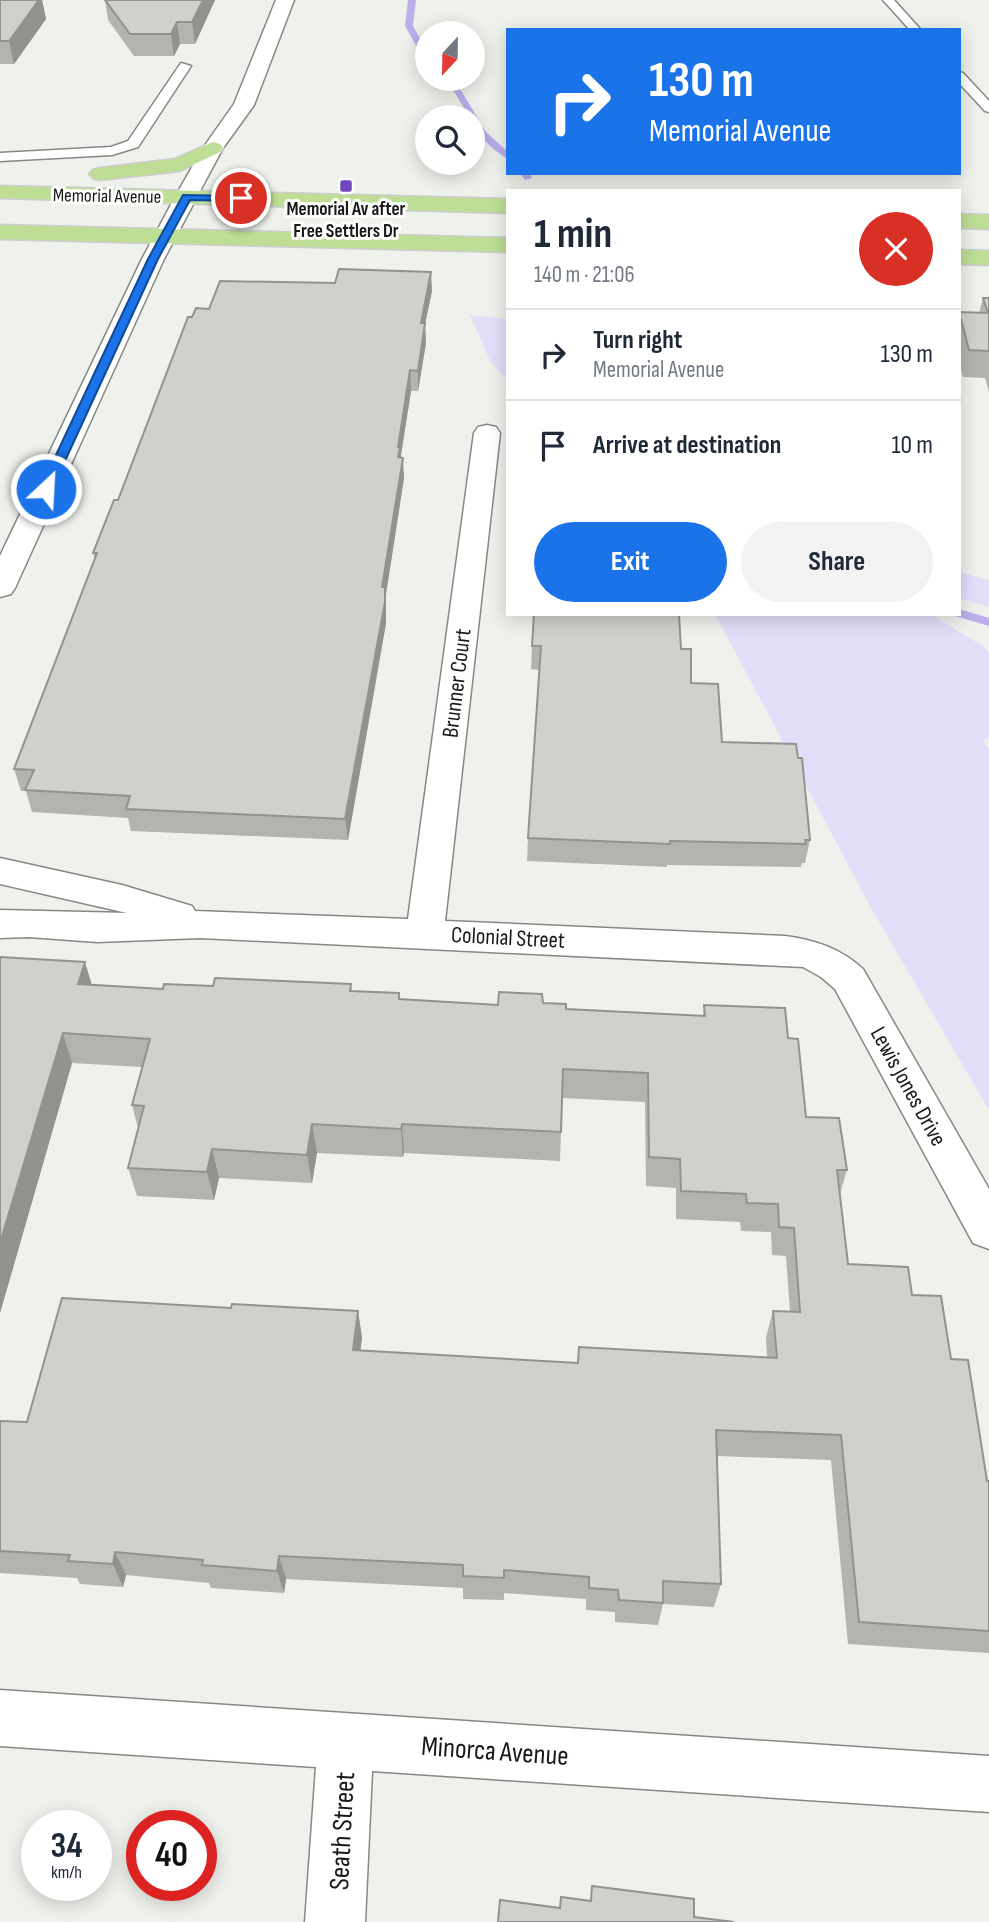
<!DOCTYPE html>
<html lang="en">
<head>
<meta charset="utf-8">
<style>
  :root { --surface:#fff; --page:#f2f2f3; --text:#1f2937; --muted:#747a83; --line:#e0e1e3; --accent:#1a73e8 }
  body { margin:0; font-family:"Sofia Sans Condensed",sans-serif; background:var(--page); color:var(--text); height:100vh; display:flex; flex-direction:column; font-size:26px; white-space:nowrap }
  * { box-sizing:border-box; margin:0 }
  p { font-size:23px; color:var(--muted) }
  .icon { flex:none; width:38px; height:38px; fill:none; stroke:currentColor; stroke-width:2; stroke-linecap:round; stroke-linejoin:round }
  .map { position:relative; flex:1; overflow:hidden }
  .sheet { position:absolute; left:506px; top:189px; width:455px; height:427px; display:flex; flex-direction:column; background:var(--surface); border-radius:0px; box-shadow:0 4px 18px #0003 }
  .sheet>* { flex:none }
  .banner { position:absolute; left:506px; top:28px; width:455px; height:147px; border-radius:0px; box-shadow:0 4px 18px #0003; background:#1a73e8; color:#fff; overflow:hidden }
  .needle { width:46px; rotate:202deg }
  .fabs { position:absolute; left:415px; top:21px; display:grid; gap:14px }
  .fabs a { display:grid; place-items:center; width:70px; height:70px; border-radius:50%; background:var(--surface); box-shadow:0 4px 18px #0003; font-size:35px }
  .speed { position:absolute; left:21px; top:1810px; display:flex; gap:14px; font-size:35px; font-weight:700; text-align:center }
  .speed>* { display:grid; place-content:center; width:91px; height:91px; border-radius:50%; background:var(--surface); box-shadow:0 4px 18px #0003; line-height:1 }
  .speed small { font-size:18px; font-weight:400 }
  .speed .limit { border:10px solid #d22; background:#fff; color:#111 }
  .pin { position:absolute; display:grid; place-items:center; width:60px; height:60px; color:#fff; margin:-30px; border:4px solid #fff; border-radius:50%; box-shadow:0 2px 7px #0007 }
  .me { position:absolute; width:77px; margin:-38px; rotate:25deg; stroke-linejoin:round; filter:drop-shadow(0 0 5px #0008) }
  .turn { display:flex; align-items:center; gap:24px; height:147px; padding:0 28px; font-size:32px }
  .turn .icon { width:91px; height:91px; stroke-width:2.5 }
  .turn b { display:block; font-size:49px; line-height:60px }
  .round { display:grid; place-items:center; flex:none; width:74px; height:74px; border-radius:37px; background:var(--page) }
  .overview { display:flex; align-items:center; justify-content:space-between; height:119px; padding:0 28px }
  h1 { font-size:42px; font-weight:700; line-height:52px }
  .action { display:flex; gap:14px; margin-top:auto; padding:14px 28px }
  .action a { flex:1; height:80px; border-radius:42px; background:var(--accent); color:#fff; font-size:28px; font-weight:700; line-height:80px; text-align:center }
  .action a+a { background:var(--page); color:var(--text) }
  ul { padding:0; list-style:none }
  li { display:flex; align-items:center; gap:21px; height:91px; padding:0 28px; border-top:2px solid var(--line) }
  li div { flex:1 }
  li b { display:block; font-size:26px }
  li em { font-style:normal }
  .map>svg:first-child { display:block }
  .green { fill:#e4defb }
  .lines { fill:none; stroke-linecap:round; stroke-linejoin:round }
  .stream { fill:#bdafeb; fill-rule:evenodd }
  .service-casing { stroke:#868983; stroke-width:3 }
  .minor-casing { stroke:#868983; stroke-width:3 }
  .tertiary-casing { stroke:#868983; stroke-width:3 }
  .primary-casing { stroke:#cccdcc; stroke-width:3 }
  .service { fill:#fff; fill-rule:evenodd }
  .minor { fill:#fff; fill-rule:evenodd }
  .tertiary { fill:#fff; fill-rule:evenodd }
  .primary { fill:#bede96; fill-rule:evenodd }
  .wall { fill:#b2b5af }
  .shaded-wall { fill:#91938f }
  .building { fill:#cfd2cc; stroke:#91938f; stroke-width:2 }
  .route { fill:#1a73e8; stroke:#114b97; stroke-width:2 }
  .poi-dot { fill:#7047bf; stroke:#fefffc; stroke-width:2.5 }
  .labels { text-anchor:middle; stroke-width:6; stroke-linejoin:round; paint-order:stroke }
  .far-street-label { font-size:19px; fill:#191a18; stroke:#fefffc }
  .far-poi-label { font-size:19px; font-weight:bold; fill:#191a18; stroke:#fefffc }
  .street-label { font-size:23px; fill:#191a18; stroke:#fefffc }
  .near-street-label { font-size:28px; fill:#191a18; stroke:#fefffc }
</style>
</head>
<body>
<div class="map">
<svg width="989" height="1922" viewBox="0 0 989 1922">
  <rect width="100%" height="100%" fill="#eff2ec"/>
  <path class="green" d="M470,315L507,319V379L491,363Z
    M959,571L989,581V607L959,598Z
    M715,614H930L986,648L989,654V738L984,740L989,750V1110L871,908Z"/>
  <g class="lines">
    <path class="stream" d="M408,0H416L413,26L427,51V60L423,58L405,26Z
      M442,79H450L462,92L486,132L508,152V159C494,151 474,134 472,117H469L455,93Z
      M520,173H529L532,178L525,180Z
      M959,609L989,618V626L955,616L959,614Z"/>
    <defs>
      <path id="service" d="M883,0H894L921,30H910Z
        M181,63L191,66L138,147L112,155L0,161V153L111,147L128,141Z
        M959,72L963,73L989,101V112L985,111L959,83Z"/>
      <path id="minor" d="M276,0H294L254,105L223,148L194,202H178L175,197L203,148L234,104Z
        M487,425L496,427L500,433L445,921L785,936C815,940 840,948 863,969L989,1189V1249L973,1243L835,989L821,977L803,967L200,938L97,942L29,937L0,938V910L127,913L0,884V858L122,885L192,906L195,911L408,919L474,433L478,427Z
        M0,1690L989,1756V1812L372,1771L365,1922H305L316,1767L0,1746Z"/>
      <path id="tertiary" d="M186,191L194,192L197,197L164,259L15,588L11,594L0,597V556L142,259L175,197L178,192Z"/>
      <path id="primary" d="M213,142L220,144L223,148L220,152L180,171L100,180L93,178L89,174L93,170L100,168L175,159Z
        M0,186L508,199V213L0,198Z
        M959,214L989,215V229L959,228Z
        M0,225L508,238V252L0,239Z
        M959,250L989,251V265L959,264Z"/>
    </defs>
    <use href="#service" class="service-casing"/>
    <use href="#minor" class="minor-casing"/>
    <use href="#tertiary" class="tertiary-casing"/>
    <use href="#primary" class="primary-casing"/>
    <use href="#service" class="service"/>
    <use href="#minor" class="minor"/>
    <use href="#tertiary" class="tertiary"/>
    <use href="#primary" class="primary"/>
  </g>
  <path class="wall" d="M0,0H42L46,19L14,64H0Z
    M105,0H215L195,44H180L174,56H134L108,20Z
    M432,291L425,324L426,343L418,391H411L401,455L404,478L386,594V623L348,840L131,831L128,818L32,812L26,791H21L14,769L95,560L93,553L118,500L192,317L209,309Z
    M983,298H989V392L985,378L963,377L959,362V312L979,313Z
    M532,646L681,649L691,683L722,742L810,840L805,863H802L801,867L667,865V867L527,861L528,838L539,670L531,669Z
    M0,957L92,985L163,989L213,986L351,984L352,991L399,993L400,999L498,1005L543,1003L566,1009L703,1016L704,1005L788,1038L806,1117L847,1170L840,1194L848,1264L912,1295L951,1359L987,1481H989V1653L848,1644L831,1460L717,1456L721,1584L714,1607L663,1604L658,1625L615,1622V1612L586,1610V1599L504,1593V1600L463,1599V1588L286,1579L284,1593L211,1588L209,1583L126,1575L123,1587L80,1584L77,1578L0,1573V1421L27,1422L231,1308L358,1311L362,1338L360,1350L577,1363L579,1347L767,1357L766,1337L773,1311L790,1312L786,1256L772,1255L771,1232L741,1231L740,1222L676,1219V1188L646,1186L645,1102L562,1098L560,1161L404,1153L403,1157L317,1153L312,1183L219,1178L214,1200L137,1196L128,1168L138,1128L132,1105L142,1067L72,1063L0,1313Z"/>
  <path class="shaded-wall" d="M39,0H42L46,19L14,64L9,41Z
    M203,0H215L195,44L192,22Z
    M177,22L180,44L174,56L171,34Z
    M431,272L432,291L425,324L426,343L418,391V371L421,323Z
    M410,370L411,391L401,455V468L399,478L398,447Z
    M403,458L404,478L386,594V623L348,840L345,819Z
    M85,962L94,992L78,984Z
    M63,1033L72,1063L0,1313V1243Z
    M312,1124L317,1153L312,1183L307,1155Z
    M402,1124L404,1153L403,1157L401,1129Z
    M212,1149L219,1178L214,1200L207,1172Z
    M358,1311L362,1338L357,1376L353,1350Z
    M115,1552L126,1575L123,1587L113,1564Z
    M279,1556L286,1579L284,1593L277,1571Z"/>
  <path class="building" d="M0,0H39L9,41H0Z
    M105,0H203L192,22H177L171,34H130Z
    M339,269L431,272L421,323H425L418,371L410,370L398,447H400L398,457L403,458L382,587H385V602L345,819L126,809L130,796L25,790L34,770L14,769L97,553H93L114,500H118L188,317H192L196,308L209,309L220,281L335,283Z
    M983,298H989V351L969,350L959,312L988,313Z
    M534,614H679L681,649H691V683L718,684L722,742L796,744L798,758H802L810,840H805L806,844L670,841V844L528,838L541,646H532Z
    M0,957L85,962L78,984L163,989L164,984L213,986L215,978L351,984L350,991L399,993V999L498,1005L499,992L542,994L543,1003L566,1004V1009L705,1016L704,1005L785,1008L788,1038L798,1039L806,1117L839,1118L847,1170H837L848,1264L908,1267L912,1295L941,1296L951,1359L968,1360L987,1481H989V1631L859,1622L841,1435L716,1430L721,1584L663,1581V1603L619,1600L618,1590L589,1588V1577L504,1570V1578L463,1576V1565L279,1556L277,1571L202,1565L203,1560L115,1552L113,1564L68,1561L70,1555L0,1551V1421L27,1422L62,1298L231,1308L232,1304L358,1311L353,1350L578,1363L579,1347L777,1358L773,1311L800,1312L794,1228L779,1227L778,1204L747,1203L746,1194L681,1191L680,1159L649,1157L648,1073L563,1069L561,1132L402,1124L401,1129L312,1124L307,1155L212,1149L207,1172L128,1168L144,1106L132,1105L150,1039L63,1033L0,1243Z
    M592,1886L694,1899V1917L734,1922H498L500,1900L560,1908L561,1897L591,1901Z"/>
  <path class="route" d="M183,195L241,196L246,198L241,201L190,200L158,259L52,489L42,491L40,489L148,259Z"/>
  <rect class="poi-dot" x="339" y="179" width="14" height="14" rx="3.5"/>
  <g class="labels">
    <g class="far-street-label">
      <text transform="translate(107 195) rotate(1)" y="7">Memorial Avenue</text>
    </g>
    <g class="far-poi-label">
      <text x="346" y="215">Memorial Av after<tspan x="346" dy="22">Free Settlers Dr</tspan></text>
    </g>
    <g class="street-label">
      <text transform="translate(456 683) rotate(-83)" y="8">Brunner Court</text>
      <text transform="translate(508 937) rotate(3)" y="8">Colonial Street</text>
      <text transform="translate(909 1086) rotate(61)" y="8">Lewis Jones Drive</text>
    </g>
    <g class="near-street-label">
      <text transform="translate(495 1750) rotate(4)" y="10">Minorca Avenue</text>
      <text transform="translate(341 1831) rotate(-87)" y="10">Seath Street</text>
    </g>
  </g>
</svg>
<div class="fabs">
<a><svg class="needle" viewBox="-14 -14 28 28"><path d="M0-13l5 13h-10z" fill="#e53935"/><path d="M0 13l5-13h-10z" fill="#747a83"/></svg></a>
<a><svg class="icon" aria-label="search" viewBox="0 0 24 24"><circle cx="10" cy="10" r="6"/><path d="M15 15l6 6"/></svg></a>
</div>
<div class="speed"><div>34<small>km/h</small></div><div class="limit">40</div></div>
<div class="pin" style="left:241px;top:198px;background:#d93025"><svg class="icon" aria-label="arrive" viewBox="0 0 24 24"><path d="M6 21V4h12l-3 4 3 4H6"/></svg></div>
<svg class="me" style="left:46px;top:489px" viewBox="-20 -20 40 40"><circle r="17" fill="#1a73e8" stroke="#fff" stroke-width="3"/><path d="M0-11L8 9 0 5-8 9z" fill="#fff"/></svg>
<div class="banner">
<div class="turn"><svg class="icon" aria-label="right" viewBox="0 0 24 24"><path d="M7 20v-9h11M14 6l5 5-5 5"/></svg><div><b>130 m</b>Memorial Avenue</div></div>
</div>
<section class="sheet">
<div class="overview"><div><h1>1 min</h1><p>140 m · 21:06</p></div><a class="round" style="background:#d93025;color:#fff"><svg class="icon" aria-label="close" viewBox="0 0 24 24"><path d="M6 6l12 12M18 6L6 18"/></svg></a></div>
<ul>
<li><svg class="icon" aria-label="right" viewBox="0 0 24 24"><path d="M7 20v-9h11M14 6l5 5-5 5"/></svg><div><b>Turn right</b><p>Memorial Avenue</p></div><em>130 m</em></li>
<li><svg class="icon" aria-label="arrive" viewBox="0 0 24 24"><path d="M6 21V4h12l-3 4 3 4H6"/></svg><div><b>Arrive at destination</b></div><em>10 m</em></li>
</ul>
<div class="action"><a>Exit</a><a>Share</a></div>
</section>
</div>
</body>
</html>
